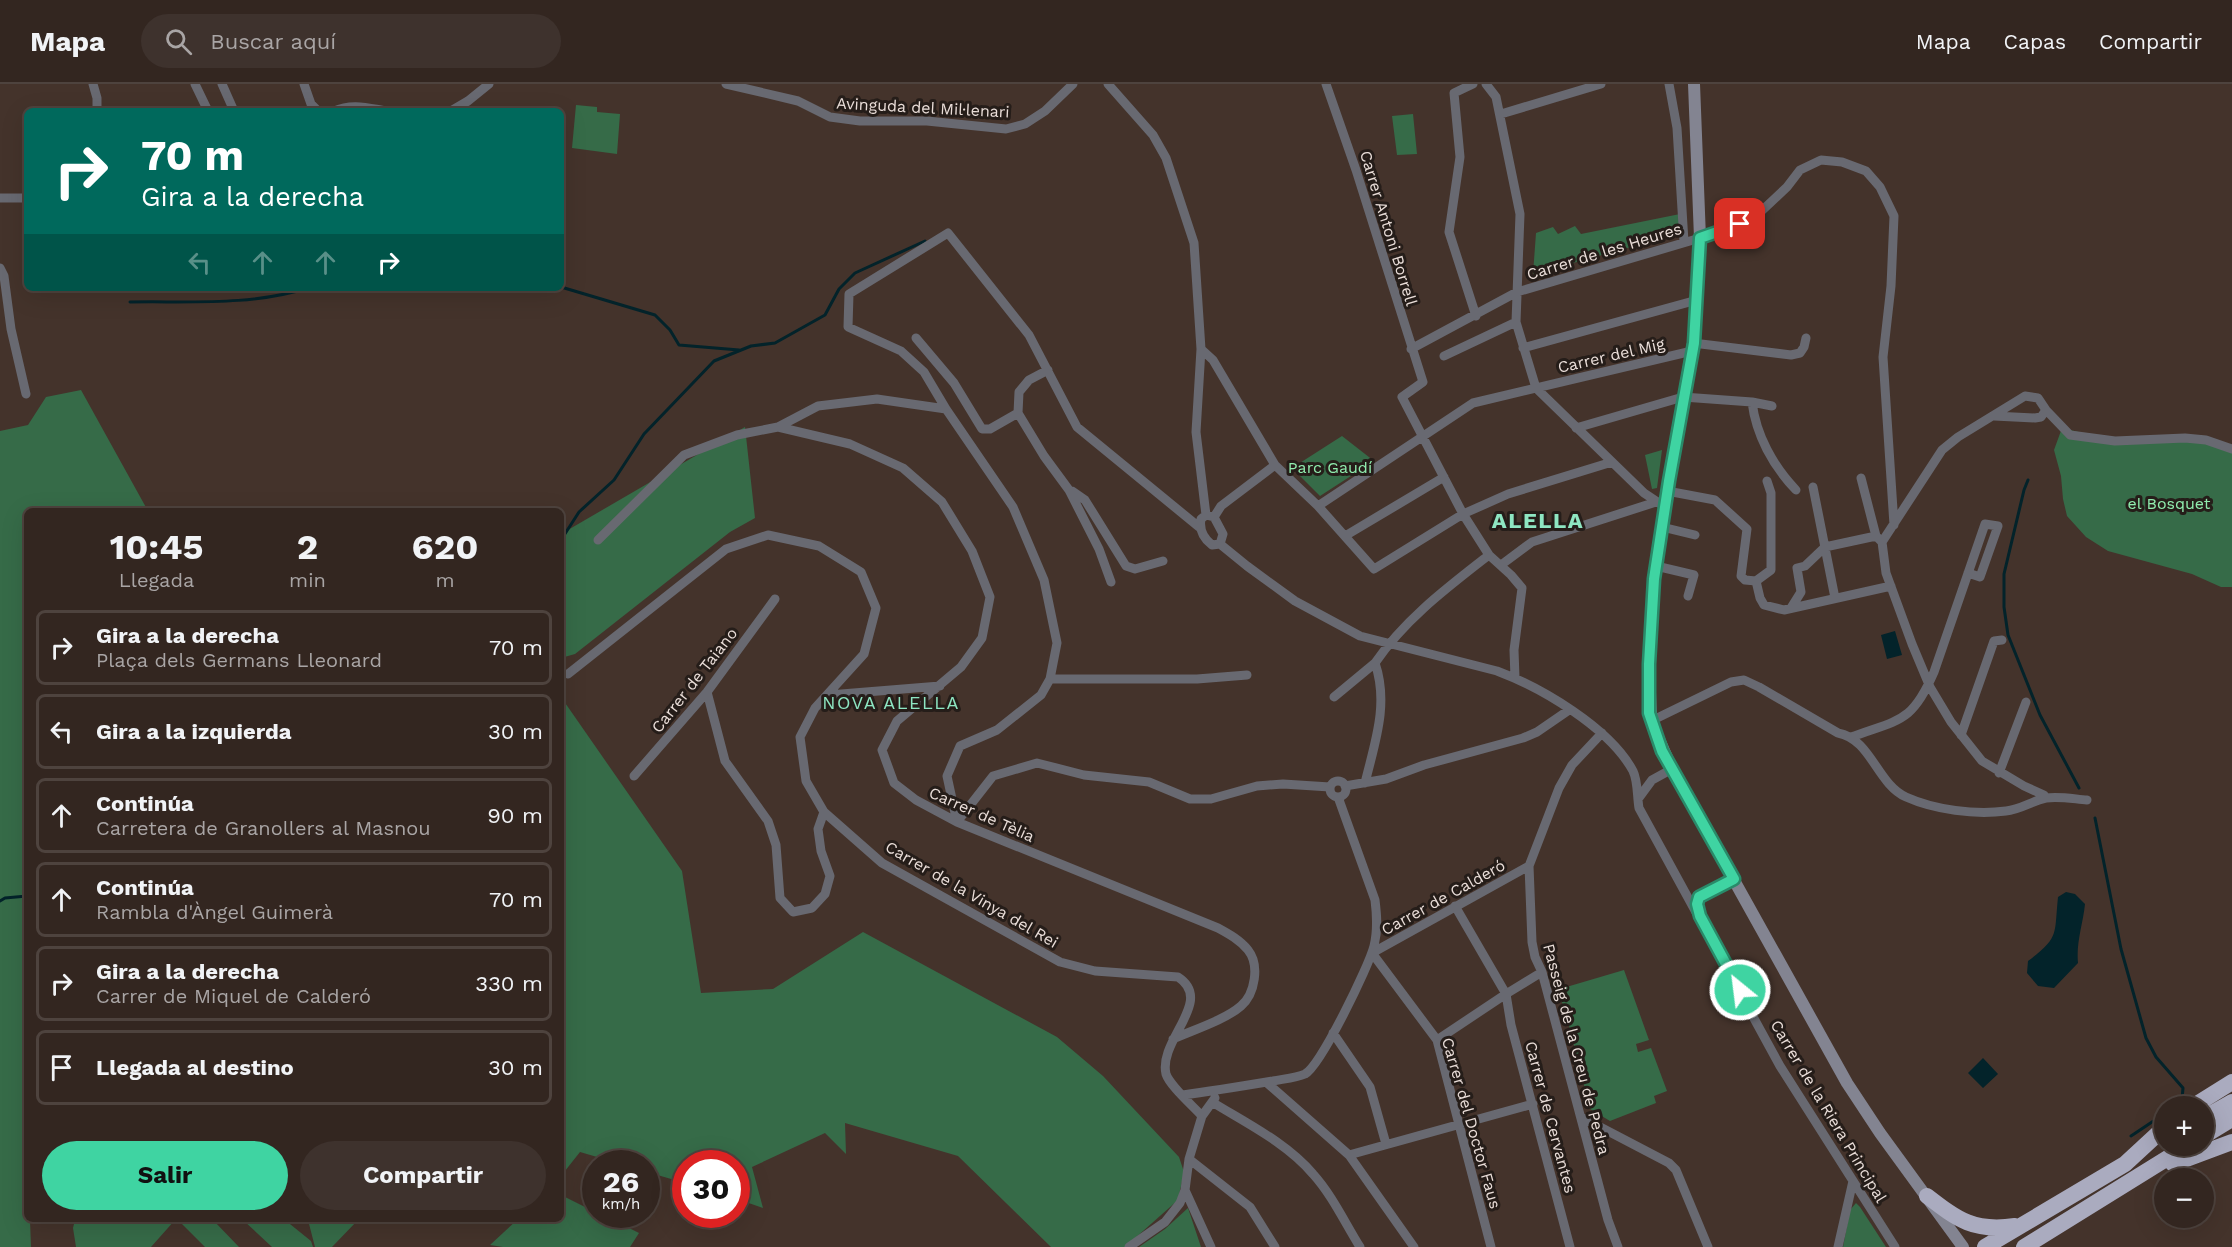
<!DOCTYPE html>
<html lang="es">
<head>
<meta charset="utf-8">
<style>
  :root { --surface:#332620; --page:#3e322d; --text:#f1f3f6; --muted:#a9a5a5; --line:#4e433e; --accent:#3fd4a2 }
  body { margin:0; font-family:"Work Sans",sans-serif; background:var(--page); color:var(--text); height:100vh; display:flex; flex-direction:column; font-size:22px; white-space:nowrap }
  * { box-sizing:border-box; margin:0 }
  p { font-size:20px; color:var(--muted) }
  .icon { flex:none; width:33px; height:33px; fill:none; stroke:currentColor; stroke-width:2; stroke-linecap:round; stroke-linejoin:round }
  .map { position:relative; flex:1; overflow:hidden }
  .panel { position:absolute; left:24px; top:424px; width:540px; height:714px; display:flex; flex-direction:column; background:var(--surface); border-radius:9px; box-shadow:0 6px 24px #0002,0 0 0 2px var(--line) }
  .panel>* { flex:none }
  .banner { position:absolute; left:24px; top:24px; width:540px; height:183px; border-radius:9px; box-shadow:0 6px 24px #0002,0 0 0 2px var(--line); background:#00695c; color:#fff; overflow:hidden }
  .tools { position:absolute; left:2154px; top:1012px; display:grid; gap:12px }
  .tools a { display:grid; place-items:center; width:60px; height:60px; border-radius:50%; background:var(--surface); box-shadow:0 6px 24px #0002,0 0 0 2px var(--line); font-size:30px }
  .speed { position:absolute; left:582px; top:1066px; display:flex; gap:12px; font-size:30px; font-weight:700; text-align:center }
  .speed>* { display:grid; place-content:center; width:78px; height:78px; border-radius:50%; background:var(--surface); box-shadow:0 6px 24px #0002,0 0 0 2px var(--line); line-height:1 }
  .speed small { font-size:15px; font-weight:400 }
  .speed .limit { border:9px solid #d22; background:#fff; color:#111 }
  .pin { position:absolute; display:grid; place-items:center; width:51px; height:51px; color:#fff; margin:-26px; border-radius:12px; box-shadow:0 3px 9px #0006 }
  .me { position:absolute; width:66px; margin:-33px; rotate:331deg; stroke-linejoin:round; filter:drop-shadow(0 0 4px #0008) }
  .turn { display:flex; align-items:center; gap:21px; height:126px; padding:0 18px; font-size:27px }
  .turn .icon { width:78px; height:78px; stroke-width:2.5 }
  .turn b { display:block; font-size:42px; line-height:51px }
  .lanes { display:flex; align-items:center; height:57px; padding:0 18px; background:#0003; justify-content:center; gap:30px; direction:ltr }
  .lanes .off { opacity:.35 }
  .eta { display:flex; justify-content:space-evenly; align-items:center; height:102px; text-align:center }
  .eta b { font-size:36px; font-weight:700; line-height:42px }
  .action { display:flex; gap:12px; margin-top:auto; padding:12px 18px }
  .action a { flex:1; height:69px; border-radius:36px; background:var(--accent); color:#111; font-size:24px; font-weight:700; line-height:69px; text-align:center }
  .action a+a { background:var(--page); color:var(--text) }
  ul { padding:0; list-style:none }
  li { display:flex; align-items:center; gap:18px; height:75px; margin:0 12px 9px; padding:0 6px; border:3px solid var(--line); border-radius:9px }
  li div { flex:1 }
  li b { display:block; font-size:22px }
  li em { font-style:normal }
  header { display:flex; align-items:center; gap:36px; box-sizing:border-box; height:84px; padding:0 30px; background:var(--surface); border-bottom:2px solid var(--line) }
  header strong { font-size:28px }
  nav { display:flex; gap:33px; margin-inline-start:auto; font-size:21px }
  .search { width:420px; height:54px; background:var(--page); display:flex; align-items:center; gap:15px; box-sizing:border-box; padding:0 21px; border-radius:33px; color:var(--muted); font-size:22px }
  .map>svg:first-child { display:block }
  .green { fill:#366b48 }
  .water { fill:#03232a }
  .lines { fill:none; stroke-linecap:round; stroke-linejoin:round }
  .stream { stroke:#03232a; stroke-width:3 }
  .minor { stroke:#686971; stroke-width:9 }
  .secondary { stroke:#838491; stroke-width:12 }
  .motorway { stroke:#aaabbf; stroke-width:16 }
  .route-casing { stroke:#298a69; stroke-width:15 }
  .route { stroke:#3fd4a2; stroke-width:10 }
  .labels { text-anchor:middle; stroke-width:6; stroke-linejoin:round; paint-order:stroke }
  .street-label { font-size:16px; fill:#eaded9; stroke:#251d19 }
  .park-label { font-size:16px; fill:#90edae; stroke:#251d19 }
  .neighbourhood-label { font-size:18px; letter-spacing:1.5px; fill:#8ee6c2; stroke:#251d19 }
  .district-label { font-size:22px; font-weight:bold; letter-spacing:1.5px; fill:#8ee6c2; stroke:#251d19 }
</style>
</head>
<body>
<header>
<strong>Mapa</strong>
<div class="search"><svg class="icon" aria-label="search" viewBox="0 0 24 24"><circle cx="10" cy="10" r="6"/><path d="M15 15l6 6"/></svg>Buscar aquí</div>
<nav><a>Mapa</a><a>Capas</a><a>Compartir</a></nav>
</header>
<div class="map">
<svg width="2232" height="1163" viewBox="0 0 2232 1163">
  <rect width="100%" height="100%" fill="#44332b"/>
  <path class="green" d="M576,21L597,23V28L620,30L617,70L572,64Z
    M1413,30L1417,70L1397,71L1392,32Z
    M1680,130L1682,149L1533,190L1536,149L1553,143L1558,150L1575,142L1581,150Z
    M81,306L148,427L27,428V1136H30L31,1163H0V347L28,341L46,313Z
    M745,343L755,434L730,448L575,570L561,574V450Z
    M2062,344L2115,357L2185,354L2232,365V503H2221L2192,490L2108,467L2086,453L2067,432L2063,415L2061,392L2054,366Z
    M1342,352L1374,377L1320,412L1292,384Z
    M1662,366L1657,404L1652,405L1645,371Z
    M561,613L682,787L701,909L773,905L863,848L1057,953L1103,992L1179,1073L1184,1088L1178,1116L1125,1163H1051L958,1072L845,1039L846,1070L825,1049L752,1083L763,1124L737,1115L736,1080H686L685,1099L647,1088L646,1080H621L580,1068L561,1092Z
    M1624,886L1649,956L1636,960L1638,968L1651,964L1667,1007L1654,1012L1656,1019L1610,1037L1590,1025L1565,926L1559,911L1562,909L1560,906L1563,904Z
    M561,1111L595,1128L596,1131H603L639,1149L630,1163H503L490,1161L517,1136H561Z
    M1856,1119L1860,1123L1886,1163H1843L1850,1126Z
    M1188,1124L1201,1163H1139L1165,1145Z
    M75,1136H175L151,1163H76L73,1144Z
    M178,1136H213L239,1163H205Z
    M243,1136H285L311,1157L313,1163H272Z
    M308,1136H358L332,1163H315Z"/>
  <path class="water" d="M1895,547L1902,571L1887,575L1881,551Z
    M2066,808L2075,810L2085,820C2083,840 2076,858 2078,879L2054,904L2038,902L2027,889L2028,877C2060,853 2054,851 2058,813Z
    M1983,974L1998,990L1983,1004L1968,989Z"/>
  <g class="lines">
    <path class="stream" d="M561,203L655,231L670,246L679,261L739,266
      M130,218C189,217 251,222 308,204
      M2028,396L2024,406L2004,490V523L2008,551L2040,631L2079,704
      M561,456L579,428L614,396L644,350L714,277L751,262L775,259L825,231L839,205L855,189L925,157
      M2095,734L2121,865L2146,954L2156,973L2183,1004L2182,1015L2175,1023
      M0,817L5,814L27,812
      M2131,1052L2164,1030"/>
    <path class="minor" d="M93,0L97,14V27
      M195,0L208,27
      M222,0L234,27
      M304,0L311,20L318,27
      M726,0L798,17L830,33L860,37H927L1006,45L1025,40L1045,27L1073,0
      M1108,0L1153,51L1166,74L1194,159L1201,265L1196,348L1206,431
      M1326,0L1356,86L1423,298L1402,313L1463,430L1489,471L1511,491L1522,504L1514,566L1515,594
      M1473,0L1454,9L1460,73L1449,148L1476,232
      M1486,0L1496,13L1520,130L1516,238L1536,304L1644,409L1665,423
      M1669,0L1677,44L1684,158
      M334,27C352,19 368,24 387,27
      M451,27L468,17L489,0
      M1501,30L1601,0
      M0,114H27
      M0,184L4,192L11,245L26,310
      M916,254L954,299L982,345H990L1018,329L1044,372L1069,406L1099,465L1111,498
      M1693,259L1791,271L1800,269L1804,263L1806,254
      M1523,264L1697,216
      M1201,265L1213,276L1275,381L1318,422L1374,485L1463,430L1508,410L1612,378
      M1411,265L1517,208L1700,154L1753,135L1787,103L1800,86L1821,76L1842,78L1866,87L1880,103L1894,132L1891,202L1883,273L1894,441
      M1444,272L1516,238
      M1752,318L1772,322
      M946,325L924,288L901,267L848,243L849,210L948,149L1029,251L1077,343L1199,443
      M2046,326L2070,351L2115,357L2185,354L2206,356L2232,365
      M1018,329L1019,308L1029,296L1048,286
      M778,343L818,322L877,315L946,325L1013,423L1044,496L1057,559L1050,595L1041,611L997,646L960,662L947,692L957,738L993,692L1037,679L1084,691L1149,698L1190,715H1211L1257,702L1283,700L1330,703
      M1576,344L1683,313L1752,318C1756,351 1773,382 1796,406
      M1861,394L1876,452
      M1767,397L1771,409V486L1756,497L1760,514L1764,521L1784,526L1891,502
      M1813,403L1835,514
      M1072,407L1085,416L1126,482L1135,485L1163,477
      M1667,407L1715,416L1747,445L1741,492L1745,496L1756,497
      M1318,422L1473,319L1692,267
      M1206,431L1214,433L1223,450L1220,460L1212,461C1203,454 1199,446 1201,435Z
      M1214,433L1221,422L1275,381
      M1662,443L1695,451
      M1345,452L1444,393
      M598,456L684,371L737,351L778,343L850,360L903,384L942,418L972,467L990,513L982,554L961,583L897,637L882,666L894,699L916,716L957,738L1218,844C1229,850 1240,856 1248,866C1260,881 1255,910 1241,922C1225,936 1193,946 1173,955
      M1882,458L1886,489L1912,560L1930,603L1951,638L1982,677L2024,702L2044,711L2045,714
      M1882,458L1942,366L1958,353L2025,312L2038,314L2046,326L2041,333L2035,334L1994,332
      M1220,460L1247,482L1295,517L1360,552L1497,587C1542,604 1610,644 1633,687C1638,697 1637,713 1639,724L1780,982L1895,1163
      M1501,481L1532,458L1656,418
      M1656,482L1694,491L1688,512
      M1791,524L1801,508L1797,484L1805,482L1825,463L1876,452L1882,458
      M568,590L726,465L768,451L819,462L861,488L876,524L864,570L815,624L800,653L806,697L824,728L882,779L1060,878L1095,887L1178,893C1215,917 1158,956 1166,990C1170,1002 1192,1021 1202,1032
      M1050,595H1197L1247,591
      M707,608L725,677L768,737L776,761L780,814L793,828L812,824L825,810L830,792L821,767L818,745L824,728
      M829,611L940,602
      M1334,613L1375,579
      M1651,637L1731,598L1744,596L1759,603L1838,649C1871,655 1877,700 1906,713C1935,726 1975,731 2006,727C2020,726 2032,717 2046,714C2059,712 2074,715 2087,716
      M1602,649L1572,681L1559,704L1529,782L1532,858L1535,873L1542,888L1608,1136L1618,1163
      M1961,651L1994,557L2002,556
      M1851,653C1900,635 1912,639 1934,588L1985,440L1998,442L1980,493L1968,489
      M1999,689L2026,618
      M634,692L707,608L775,515
      M1330 705a8 8 0 1 1 16 0a8 8 0 1 1-16 0Z
      M1365,699C1375,658 1389,620 1375,579C1405,535 1448,503 1489,471
      M1345,702L1386,695L1424,681L1523,654L1537,648L1569,626
      M1638,715L1652,696L1672,685
      M1455,822L1506,910L1511,941L1570,1163
      M1699,826L1697,820L1699,813L1733,795
      M1372,869L1437,956L1491,1163
      M1372,869L1529,782
      M1333,949L1370,1003L1386,1060
      M1437,956L1506,910L1542,888
      M1266,998L1349,1071L1414,1163
      M1183,1011C1213,1007 1243,1002 1273,997C1283,995 1296,994 1305,990C1321,981 1369,882 1374,862C1378,846 1377,832 1375,816L1338,713
      M1212,1018C1246,1039 1287,1059 1313,1090C1332,1111 1345,1139 1360,1163
      M1581,1033L1669,1079L1676,1086L1708,1163
      M1349,1071L1533,1020
      M1189,1075L1250,1123L1275,1163
      M1185,1106L1211,1163
      M1129,1163L1165,1138L1180,1119L1185,1106L1189,1075L1202,1032L1215,1014
      M1838,1163L1853,1097"/>
    <path class="secondary" d="M1694,0L1700,154L1697,216L1693,259L1669,397L1654,495L1649,580L1651,637L1672,685L1847,999L1880,1049L1963,1163"/>
    <path class="motorway" d="M2192,1023L2232,998
      M2204,1034L2232,1018
      M2204,1052L2232,1035
      M2173,1080L2232,1058
      M1927,1112C1958,1136 1974,1148 2015,1142
      M1985,1163L2125,1080L2164,1044
      M2024,1163L2187,1062"/>
  </g>
  <g class="lines">
    <defs>
      <path id="route" d="M1740,140L1700,154L1694,259L1669,397L1654,495L1649,580V629L1662,667L1734,795L1699,813L1697,820L1700,832L1740,906"/>
    </defs>
    <use href="#route" class="route-casing"/>
    <use href="#route" class="route"/>
  </g>
  <g class="labels">
    <g class="street-label">
      <text transform="translate(923 23) rotate(3)" y="6">Avinguda del Mil·lenari</text>
      <text transform="translate(1389 144) rotate(73)" y="6">Carrer Antoni Borrell</text>
      <text transform="translate(1604 167) rotate(-17)" y="6">Carrer de les Heures</text>
      <text transform="translate(1611 271) rotate(-13)" y="6">Carrer del Mig</text>
      <text transform="translate(694 596) rotate(-52)" y="6">Carrer de Taiano</text>
      <text transform="translate(982 730) rotate(24)" y="6">Carrer de Tèlia</text>
      <text transform="translate(972 810) rotate(30)" y="6">Carrer de la Vinya del Rei</text>
      <text transform="translate(1443 813) rotate(-29)" y="6">Carrer de Calderó</text>
      <text transform="translate(1577 965) rotate(75)" y="6">Passeig de la Creu de Pedra</text>
      <text transform="translate(1829 1027) rotate(59)" y="6">Carrer de la Riera Principal</text>
      <text transform="translate(1551 1033) rotate(75)" y="6">Carrer de Cervantes</text>
      <text transform="translate(1472 1039) rotate(74)" y="6">Carrer del Doctor Faus</text>
    </g>
    <g class="park-label">
      <text x="1330" y="389">Parc Gaudí</text>
      <text x="2169" y="425">el Bosquet</text>
    </g>
    <g class="neighbourhood-label">
      <text x="891" y="625">NOVA ALELLA</text>
    </g>
    <g class="district-label">
      <text x="1538" y="444">ALELLA</text>
    </g>
  </g>
</svg>
<div class="tools">
<a>+</a>
<a>−</a>
</div>
<div class="speed"><div>26<small>km/h</small></div><div class="limit">30</div></div>
<div class="pin" style="left:1740px;top:140px;background:#d93025"><svg class="icon" aria-label="arrive" viewBox="0 0 24 24"><path d="M6 21V4h12l-3 4 3 4H6"/></svg></div>
<svg class="me" style="left:1740px;top:906px" viewBox="-20 -20 40 40"><circle r="17" fill="#3fd4a2" stroke="#fff" stroke-width="3"/><path d="M0-11L8 9 0 5-8 9z" fill="#fff"/></svg>
<div class="banner">
<div class="turn"><svg class="icon" aria-label="right" viewBox="0 0 24 24"><path d="M7 20v-9h11M14 6l5 5-5 5"/></svg><div><b>70 m</b>Gira a la derecha</div></div>
<div class="lanes"><svg class="icon off" aria-label="left" viewBox="0 0 24 24"><path d="M17 20v-9H6M10 6l-5 5 5 5"/></svg><svg class="icon off" aria-label="ahead" viewBox="0 0 24 24"><path d="M12 20V5M6 11l6-6 6 6"/></svg><svg class="icon off" aria-label="ahead" viewBox="0 0 24 24"><path d="M12 20V5M6 11l6-6 6 6"/></svg><svg class="icon" aria-label="right" viewBox="0 0 24 24"><path d="M7 20v-9h11M14 6l5 5-5 5"/></svg></div>
</div>
<section class="panel">
<div class="eta">
<div><b>10:45</b><p>Llegada</p></div>
<div><b>2</b><p>min</p></div>
<div><b>620</b><p>m</p></div>
</div>
<ul>
<li><svg class="icon" aria-label="right" viewBox="0 0 24 24"><path d="M7 20v-9h11M14 6l5 5-5 5"/></svg><div><b>Gira a la derecha</b><p>Plaça dels Germans Lleonard</p></div><em>70 m</em></li>
<li><svg class="icon" aria-label="left" viewBox="0 0 24 24"><path d="M17 20v-9H6M10 6l-5 5 5 5"/></svg><div><b>Gira a la izquierda</b></div><em>30 m</em></li>
<li><svg class="icon" aria-label="ahead" viewBox="0 0 24 24"><path d="M12 20V5M6 11l6-6 6 6"/></svg><div><b>Continúa</b><p>Carretera de Granollers al Masnou</p></div><em>90 m</em></li>
<li><svg class="icon" aria-label="ahead" viewBox="0 0 24 24"><path d="M12 20V5M6 11l6-6 6 6"/></svg><div><b>Continúa</b><p>Rambla d'Àngel Guimerà</p></div><em>70 m</em></li>
<li><svg class="icon" aria-label="right" viewBox="0 0 24 24"><path d="M7 20v-9h11M14 6l5 5-5 5"/></svg><div><b>Gira a la derecha</b><p>Carrer de Miquel de Calderó</p></div><em>330 m</em></li>
<li><svg class="icon" aria-label="arrive" viewBox="0 0 24 24"><path d="M6 21V4h12l-3 4 3 4H6"/></svg><div><b>Llegada al destino</b></div><em>30 m</em></li>
</ul>
<div class="action"><a>Salir</a><a>Compartir</a></div>
</section>
</div>
</body>
</html>
